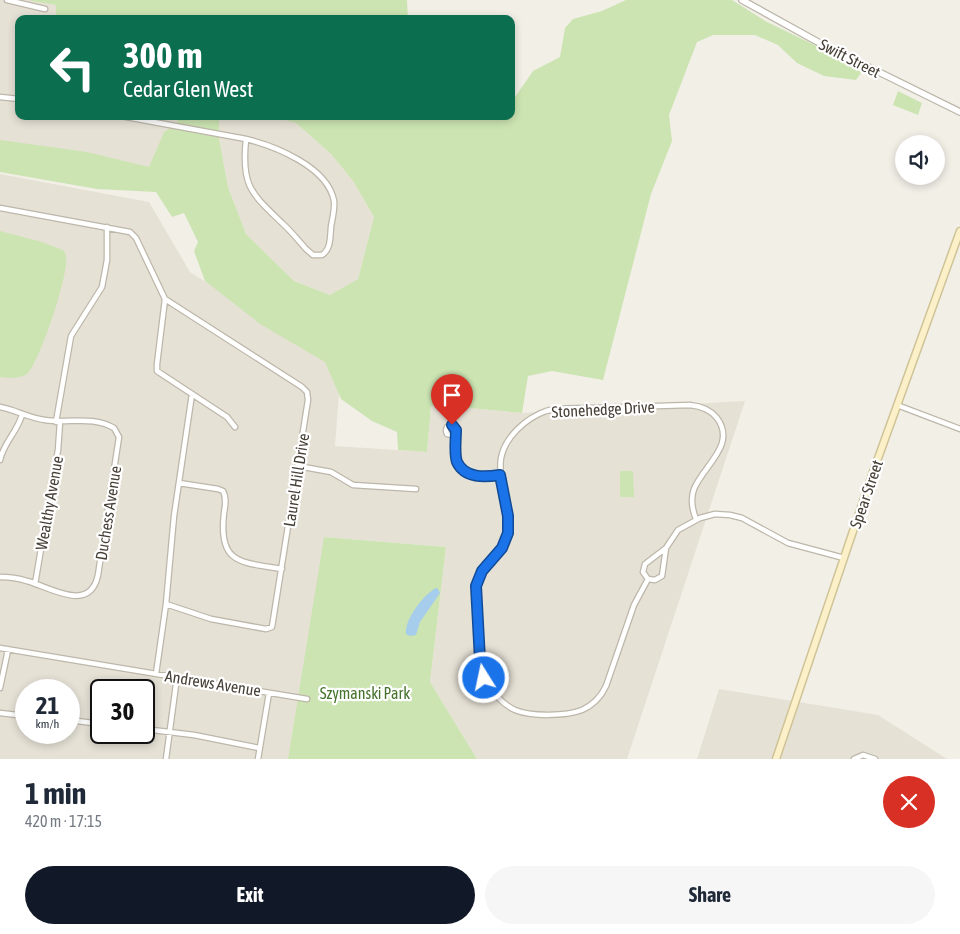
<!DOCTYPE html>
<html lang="en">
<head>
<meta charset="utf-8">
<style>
  :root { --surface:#fff; --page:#f6f6f7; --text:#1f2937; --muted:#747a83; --accent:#111827 }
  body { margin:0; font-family:"Asap Condensed",sans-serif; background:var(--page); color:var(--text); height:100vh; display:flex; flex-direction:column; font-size:19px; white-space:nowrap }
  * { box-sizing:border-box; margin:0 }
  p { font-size:16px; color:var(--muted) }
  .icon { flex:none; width:28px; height:28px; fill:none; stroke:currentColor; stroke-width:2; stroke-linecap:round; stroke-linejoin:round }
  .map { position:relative; height:759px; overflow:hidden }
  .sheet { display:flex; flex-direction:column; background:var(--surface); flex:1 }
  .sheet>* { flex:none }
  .hud { position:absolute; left:15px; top:15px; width:500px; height:105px; border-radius:10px; box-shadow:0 2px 8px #0003; background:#0b6e4f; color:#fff; overflow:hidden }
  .tools { position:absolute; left:895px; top:135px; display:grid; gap:10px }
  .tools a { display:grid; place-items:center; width:50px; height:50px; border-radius:50%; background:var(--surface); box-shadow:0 2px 8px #0003; font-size:25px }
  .speed { position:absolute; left:15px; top:679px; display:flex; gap:10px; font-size:25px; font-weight:700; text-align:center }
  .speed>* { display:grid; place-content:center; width:65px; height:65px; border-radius:50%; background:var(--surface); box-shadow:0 2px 8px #0003; line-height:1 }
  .speed small { font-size:12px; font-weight:400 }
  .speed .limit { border:2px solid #111; border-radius:8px; background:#fff; color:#111 }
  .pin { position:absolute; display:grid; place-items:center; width:42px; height:42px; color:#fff; margin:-51px -21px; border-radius:50% 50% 50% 0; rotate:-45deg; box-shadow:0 0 5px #0007 }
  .pin .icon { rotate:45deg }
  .me { position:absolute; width:55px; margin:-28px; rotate:350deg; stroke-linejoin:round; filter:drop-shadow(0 0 4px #0008) }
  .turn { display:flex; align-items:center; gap:18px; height:105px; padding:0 25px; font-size:22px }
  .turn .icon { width:65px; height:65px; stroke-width:2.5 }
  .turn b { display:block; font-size:35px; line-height:42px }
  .round { display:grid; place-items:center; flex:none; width:52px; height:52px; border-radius:26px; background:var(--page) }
  .head { display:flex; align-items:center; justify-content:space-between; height:85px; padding:0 25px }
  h1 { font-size:30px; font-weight:700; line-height:38px }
  .button { display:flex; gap:10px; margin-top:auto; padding:10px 25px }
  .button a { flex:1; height:58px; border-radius:30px; background:var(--accent); color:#fff; font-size:20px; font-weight:700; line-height:58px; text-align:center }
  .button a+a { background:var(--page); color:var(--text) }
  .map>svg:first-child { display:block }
  .residential { fill:#e6e1d5; fill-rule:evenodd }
  .green { fill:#cce4b2 }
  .water { fill:#a6cdeb }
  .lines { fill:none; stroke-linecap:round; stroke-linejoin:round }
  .minor-casing { stroke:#bdb7aa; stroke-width:7 }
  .tertiary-casing { stroke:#bdb7aa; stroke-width:8 }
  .secondary-casing { stroke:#cfc398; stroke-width:9 }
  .minor { stroke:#fff; stroke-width:4.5 }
  .tertiary { stroke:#fff; stroke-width:5.5 }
  .secondary { stroke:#fbf0c8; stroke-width:6 }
  .route-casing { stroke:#114b97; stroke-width:12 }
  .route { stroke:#1a73e8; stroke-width:9 }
  .labels { text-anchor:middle; stroke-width:4.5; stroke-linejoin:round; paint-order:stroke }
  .street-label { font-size:16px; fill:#453f36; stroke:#fff }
  .park-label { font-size:16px; fill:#46722d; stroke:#fff }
</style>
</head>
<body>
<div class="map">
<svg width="960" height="759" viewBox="0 0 960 759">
  <rect width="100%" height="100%" fill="#f2efe7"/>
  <path class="residential" d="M0,0H31V1L56,5V19H19V116H178L168,174L0,142Z
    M219,116H270L296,123L331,154L353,181L374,217L358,279L330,295L294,281L246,234L228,187L219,138Z
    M0,174L149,202L190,272L341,368L335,446L427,452L431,406L444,404L469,408L522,413L745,401L627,759H477L430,682L446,547L325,537L288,759H0ZM26,690H69V732H26ZM101,690H144V732H101Z
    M719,689L878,715L947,759H697Z"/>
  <path class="green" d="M31,0H407L408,19H56V5L31,1Z
    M626,0H732L765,21L864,69L856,80L824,76L797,63L778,45L755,35H713L697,42L669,115L672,141L651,194L603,380L552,371L528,376L522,413L469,408L444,404L431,406L427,452L398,450L397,432L372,421L341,399L325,362L260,324L205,281L194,251L198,242L184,213L172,217L156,192L97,189L0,172V140L87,152L149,167L164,132L177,124L178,116H219V138L228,187L246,234L294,281L330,295L358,279L374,217L353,181L331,154L296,123L270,116H511V103L533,71L560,57L565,28L573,19L602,11Z
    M898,91L922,103L918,115L893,105Z
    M0,231L42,242L63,250C64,252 66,254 66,256C70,272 39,364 27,374C20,379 8,378 0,377Z
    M620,471H633L634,497H620Z
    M324,537L446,547L430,682L477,759H288Z"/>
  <path class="water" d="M436,588L438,589L440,593L420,622L416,635L410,636L406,634C404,620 424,594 436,588Z"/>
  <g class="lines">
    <defs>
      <path id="minor" d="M7,0L45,9
        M0,97L19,99
        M121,116L246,139
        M246,139C275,146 328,167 334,201C335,210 332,219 331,227C330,238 331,249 322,255H313L306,249C298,240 291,231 282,223C251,193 241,186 246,139Z
        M0,208L130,232L136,238L165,299L302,387L307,392L308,400L272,627L266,629L211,619L166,604
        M165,299L157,364V371L227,417L235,427
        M897,405L960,429
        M0,407C16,410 29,418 45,420C68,424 92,415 114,428L119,437L98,575C90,614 50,587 27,581C18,578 9,577 0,577
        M56,422L71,336L102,287L107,260V227
        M456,436L447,434L446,431L447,427L452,425L456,429V431L457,461C468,478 482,477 501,475
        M0,460C4,442 16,434 22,415
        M298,466L331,472L353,485L416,489
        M179,483L218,489L223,491C227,498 225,506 224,513C218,564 240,562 282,569
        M666,548L662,576L655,580L648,579L643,572L645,564L666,548L678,530L700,518L715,514L730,515L742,518L788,543L844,558
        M648,579L634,605L606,686C601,697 593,705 582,710C566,716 532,717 515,710C502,704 493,693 486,681C479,668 475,604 476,588C478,566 501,557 507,537C515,511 497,485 501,458C505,437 526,418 546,411C560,407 577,409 591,408C624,407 657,406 690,405C700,406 710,409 717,418C737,445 703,466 694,489C690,500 692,509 696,519
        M35,584L58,450L60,422
        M0,648L307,699
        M156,674L166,604L174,516L192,394
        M0,688L8,650
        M0,713L26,716
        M69,720L101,724
        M144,729L194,735L259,748
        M166,759L177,677
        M258,759L269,693
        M854,759L863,755L875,759"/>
      <path id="tertiary" d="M742,0L816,41L960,112"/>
      <path id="secondary" d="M776,759L872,475L960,231"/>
    </defs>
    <use href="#minor" class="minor-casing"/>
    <use href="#tertiary" class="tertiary-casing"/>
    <use href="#secondary" class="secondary-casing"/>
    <use href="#minor" class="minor"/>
    <use href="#tertiary" class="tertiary"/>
    <use href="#secondary" class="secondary"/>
  </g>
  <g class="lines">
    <defs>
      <path id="route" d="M452,425L456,430C456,439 454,454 457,462C465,479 485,477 500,475L508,516V533L502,548L482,571L476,586L480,660L484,678"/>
    </defs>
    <use href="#route" class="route-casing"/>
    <use href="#route" class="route"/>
  </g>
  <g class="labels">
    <g class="street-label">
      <text transform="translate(850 58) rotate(27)" y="6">Swift Street</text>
      <text transform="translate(603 409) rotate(-3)" y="6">Stonehedge Drive</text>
      <text transform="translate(296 480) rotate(-81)" y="6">Laurel Hill Drive</text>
      <text transform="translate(866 494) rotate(-71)" y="6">Spear Street</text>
      <text transform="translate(49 503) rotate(-80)" y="6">Wealthy Avenue</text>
      <text transform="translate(108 513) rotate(-81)" y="6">Duchess Avenue</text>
      <text transform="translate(213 683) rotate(9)" y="6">Andrews Avenue</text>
    </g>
    <g class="park-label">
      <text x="365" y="699">Szymanski Park</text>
    </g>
  </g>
</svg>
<div class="tools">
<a><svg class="icon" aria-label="sound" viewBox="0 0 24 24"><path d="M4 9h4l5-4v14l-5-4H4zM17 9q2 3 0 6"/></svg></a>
</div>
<div class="speed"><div>21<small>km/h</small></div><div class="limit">30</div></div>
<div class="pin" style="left:452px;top:425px;background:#d93025"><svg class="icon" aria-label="arrive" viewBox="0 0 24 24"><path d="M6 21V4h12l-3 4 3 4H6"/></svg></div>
<svg class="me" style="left:484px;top:678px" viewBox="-20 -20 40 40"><circle r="17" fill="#1a73e8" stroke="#fff" stroke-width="3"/><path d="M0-11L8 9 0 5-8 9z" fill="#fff"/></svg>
<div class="hud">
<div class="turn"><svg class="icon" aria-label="left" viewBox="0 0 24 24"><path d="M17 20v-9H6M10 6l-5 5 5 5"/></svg><div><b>300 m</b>Cedar Glen West</div></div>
</div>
</div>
<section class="sheet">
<div class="head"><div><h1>1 min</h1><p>420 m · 17:15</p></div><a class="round" style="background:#d93025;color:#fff"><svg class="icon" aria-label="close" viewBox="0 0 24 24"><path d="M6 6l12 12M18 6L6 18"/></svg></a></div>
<div class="button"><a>Exit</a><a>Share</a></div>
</section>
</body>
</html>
